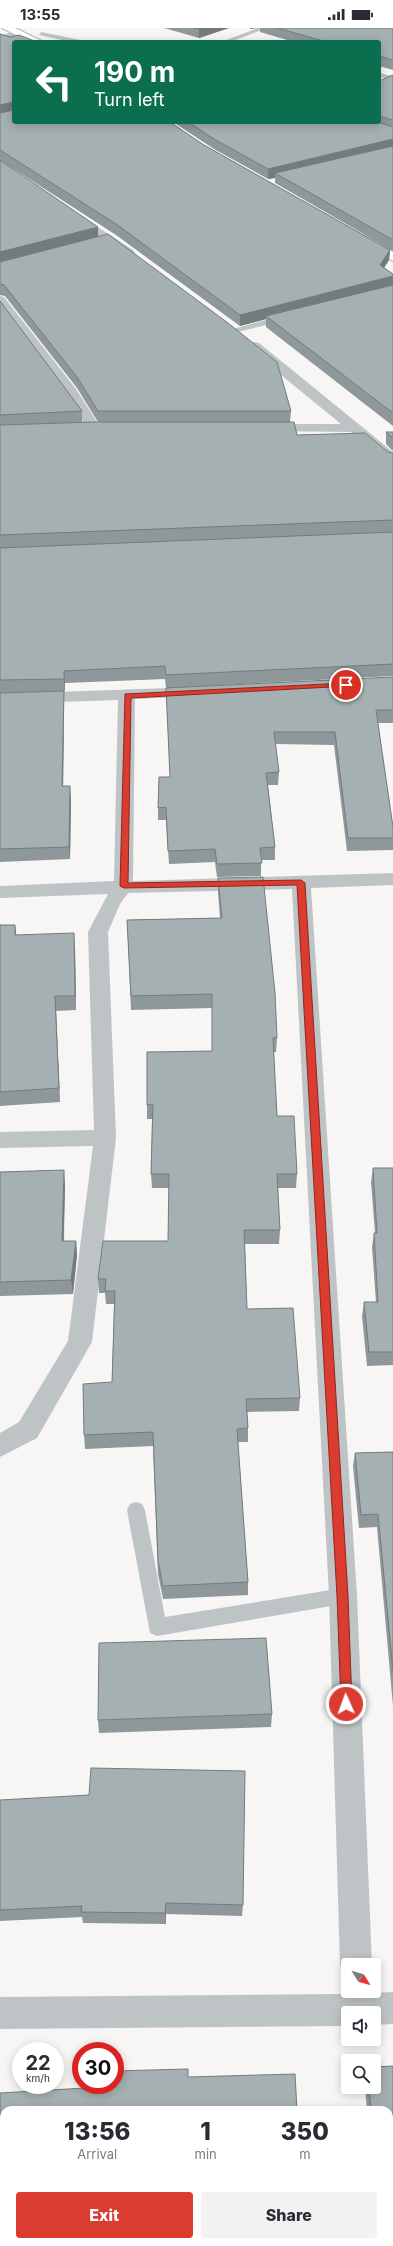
<!DOCTYPE html>
<html lang="en">
<head>
<meta charset="utf-8">
<style>
  :root { --surface:#fff; --page:#f2f2f3; --text:#2b2b33; --muted:#7c7c81; --accent:#db3c30 }
  body { margin:0; font-family:Inter,sans-serif; background:var(--page); color:var(--text); height:100vh; display:flex; flex-direction:column; font-size:15px; white-space:nowrap }
  * { box-sizing:border-box; margin:0 }
  p { font-size:13px; color:var(--muted) }
  .icon { flex:none; width:22px; height:22px; fill:none; stroke:currentColor; stroke-width:2; stroke-linecap:round; stroke-linejoin:round }
  .map { position:relative; flex:1; overflow:hidden }
  .sheet { position:absolute; left:0px; top:2078px; width:393px; height:140px; display:flex; flex-direction:column; background:var(--surface); border-radius:12px 12px 0 0; box-shadow:0 2px 10px #0003 }
  .sheet>* { flex:none }
  .guide { position:absolute; left:12px; top:12px; width:369px; height:84px; border-radius:4px; box-shadow:0 2px 10px #0003; background:#0b6e4f; color:#fff; overflow:hidden }
  .needle { width:26px; rotate:127deg }
  .tools { position:absolute; left:341px; top:1930px; display:grid; gap:8px }
  .tools a { display:grid; place-items:center; width:40px; height:40px; border-radius:4px; background:var(--surface); box-shadow:0 2px 10px #0003; font-size:20px }
  .speed { position:absolute; left:12px; top:2014px; display:flex; gap:8px; font-size:20px; font-weight:700; text-align:center }
  .speed>* { display:grid; place-content:center; width:52px; height:52px; border-radius:50%; background:var(--surface); box-shadow:0 2px 10px #0003; line-height:1 }
  .speed small { font-size:10px; font-weight:400 }
  .speed .limit { border:6px solid #d22; background:#fff; color:#111 }
  .pin { position:absolute; display:grid; place-items:center; width:34px; height:34px; color:#fff; margin:-17px; border:2px solid #fff; border-radius:50%; box-shadow:0 1px 4px #0007 }
  .me { position:absolute; width:44px; margin:-22px; rotate:358deg; stroke-linejoin:round; filter:drop-shadow(0 0 3px #0008) }
  .turn { display:flex; align-items:center; gap:14px; height:84px; padding:0 16px; font-size:18px }
  .turn .icon { width:52px; height:52px; stroke-width:2.5 }
  .turn b { display:block; font-size:28px; line-height:34px }
  .eta { display:flex; justify-content:space-evenly; align-items:center; height:68px; text-align:center }
  .eta b { font-size:24px; font-weight:800; line-height:28px }
  .action { display:flex; gap:8px; margin-top:auto; padding:8px 16px }
  .action a { flex:1; height:46px; border-radius:4px; background:var(--accent); color:#fff; font-size:16px; font-weight:800; line-height:46px; text-align:center }
  .action a+a { background:var(--page); color:var(--text) }
  .status { display:flex; justify-content:space-between; align-items:center; height:28px; padding:0 20px; background:var(--surface); direction:ltr }
  .status svg { height:11px; fill:currentColor }
  .map>svg:first-child { display:block }
  .lines { fill:none; stroke-linecap:round; stroke-linejoin:round }
  .secondary-casing { stroke:#b1b8bb; stroke-width:2 }
  .lane { fill:#bec4c6; fill-rule:evenodd }
  .street { fill:#bec4c6; fill-rule:evenodd }
  .secondary { fill:#fff; fill-rule:evenodd }
  .wall { fill:#8e979a }
  .shaded-wall { fill:#747b7d }
  .building { fill:#a5b0b3; stroke:#747b7d }
  .route { fill:#db3c30; stroke:#8e271f }
</style>
</head>
<body>
<div class="status"><b>13:55</b><svg viewBox="0 0 49 12"><path d="M0 12V9h3v3zM5 12V6h3v6zM10 12V3h3v9zM15 12V0h3v12zM26 1h20v11H26zM47 4h2v5h-2z"/></svg></div>
<div class="map">
<svg width="393" height="2218" viewBox="0 0 393 2218">
  <rect width="100%" height="100%" fill="#f7f6f4"/>
  <g class="lines">
    <defs>
      <path id="secondary" d="M2,0H15L44,14H31Z
        M364,208L393,224V233L360,215L358,212L360,209Z"/>
    </defs>
    <use href="#secondary" class="secondary-casing"/>
    <path class="lane" d="M258,0H267L230,14H221Z
      M41,4L81,12L84,14H71L39,7Z
      M379,45L393,48V52L379,49Z
      M286,286L290,289L289,291L234,305L230,302Z
      M136,1474L142,1476L145,1482L165,1589L343,1560L350,1562L352,1568L350,1574L343,1576L157,1608L150,1605L127,1482L130,1476Z"/>
    <path class="street" d="M20,1L23,2V6L0,14V8Z
      M73,183L133,222L135,225L133,228H125L69,188L67,186L69,184Z
      M0,268L4,269L76,361L101,400L99,403H89L65,366L0,280Z
      M254,314L259,315L393,424V435L388,434L351,404L260,403L258,400L260,397L265,396H341L249,321L247,318L249,315Z
      M197,659L203,660L205,664L203,668L135,671L133,853L393,845V857L311,860L357,1568L372,1937H348V1949L345,1948L340,1937L329,1568L292,861L128,865L120,876L108,904L116,1110L92,1314L37,1410L0,1429V1405L19,1394L68,1313L93,1118L0,1120V1104L94,1102L88,904L108,866L0,870V858L114,853L118,672L0,676V666Z
      M348,1951V1963H373V1965L393,1964V1996L374,1997V1985H348V1998L0,2001V1969L341,1966L346,1952Z"/>
    <use href="#secondary" class="secondary"/>
  </g>
  <path class="wall" d="M164,0H229L199,10Z
    M260,0H393V42L379,38V14H294L260,4Z
    M0,6L204,117L390,222L389,232L384,240L393,246V398L266,299V291L240,298L116,207L0,132Z
    M393,47V223L275,155V150L268,151L214,121L173,94H379V53Z
    M0,132L98,209L291,383L290,394L297,407L393,425V695H378L393,799V822L347,823L334,717L275,716L279,744L278,757H268L275,819V832H261V848L217,849L215,834L169,836L166,792H158V780L170,749L166,660L393,649V648L166,660L165,651L65,655V663L0,665V520L184,512L0,520V273L82,383V394H98L77,360L5,268L0,267Z
    M386,404H393V423L386,416Z
    M0,665L64,676L63,758L71,771L70,831L0,834Z
    M218,850L277,1010L276,1024H273L277,1088L297,1146L296,1160H278L280,1202L279,1216H245L247,1281L300,1370L299,1383L247,1384L248,1400V1414H238L248,1554V1567L163,1571L158,1546L153,1418L85,1421L84,1407L112,1354L114,1276H106L105,1265H99L98,1251L168,1213L169,1160H152L151,1146L152,1091H147V1077L212,1023V980L131,982L127,892L220,890L218,864Z
    M0,897L16,907L75,919L76,982L56,983L60,1074L0,1078Z
    M373,1140H393V1337L367,1338L362,1288L364,1274H376L372,1219L374,1205H375L371,1154Z
    M0,1144L65,1156L64,1213H76L77,1227L73,1266L0,1268Z
    M393,1424V1678L377,1499L359,1500L353,1438L355,1425Z
    M272,1686L271,1699L99,1705L98,1692Z
    M0,1772L243,1877L242,1888L166,1886V1896L83,1895L82,1889L0,1893Z
    M393,2038V2207H389V2082H367L365,2059H374Z"/>
  <path class="shaded-wall" d="M202,0H229L199,10V1Z
    M250,0H258L250,1Z
    M14,74V84L0,87V77Z
    M393,111V121L275,145V150L268,151V141Z
    M98,199V209L0,234V224Z
    M390,222L389,232L379,247L380,237Z
    M393,248V259L266,288V291L240,298V287Z
    M64,643L65,655V663L64,651Z
    M64,663V676L63,771L62,758Z
    M70,758L71,771L70,831L69,819Z
    M15,897L17,911L15,907Z
    M74,905L75,919L76,982L75,968Z
    M55,968L56,983L60,1074L59,1060Z
    M64,1142L65,1156L63,1227L62,1213Z
    M76,1213L77,1227L73,1266L71,1252Z
    M166,1875V1896L165,1885Z"/>
  <path class="building" d="M194,0H202L199,1Z
    M277,0H393V32L379,28V14H327Z
    M0,6L10,9L19,7L37,14H14V74L0,77Z
    M393,47V92L379,88V53Z
    M14,82V94H170L204,117L390,222L380,237L393,246V248L240,287L116,196L0,122V85Z
    M188,94H377L393,99V111L268,141L214,111Z
    M393,118V212L275,145Z
    M0,132L98,199L0,224Z
    M108,206L228,295L277,334L291,383H98L77,349L4,257L0,256V234Z
    M393,257V385L266,288Z
    M0,273L82,383L0,387Z
    M94,394H294L297,407L365,405L388,424L393,425V492L0,507V397Z
    M386,404H393V410Z
    M393,504V636L166,647L165,638L64,643V651L0,652V520Z
    M393,649V682H376L393,799V810H348L335,704H274L279,744L266,745L275,819L260,820L262,835L217,836L215,821L168,823L166,779L158,780L159,749H170L166,660Z
    M64,663L62,758H70L69,819L0,821V665Z
    M263,849L275,965L277,1010H273L277,1088H294L297,1146H277L280,1202H244L247,1281L293,1280L300,1370L246,1371L248,1400L237,1401L248,1554L163,1558L158,1533L153,1404L84,1407L83,1356L112,1354L115,1263H105L106,1251H98L103,1213H168L169,1146H151L153,1076L147,1077V1024L212,1023V966L131,968L127,892L222,890L218,850Z
    M0,897H15V907L74,905L75,968H55L59,1060L0,1064Z
    M373,1140H393V1324H369L364,1274H378L374,1205H377Z
    M64,1142L62,1213H76L71,1252L0,1254V1144Z
    M393,1424V1643L378,1486L361,1487L355,1425Z
    M266,1610L272,1686L98,1692L99,1615Z
    M91,1740L245,1743L243,1877L166,1875L165,1885L81,1884L82,1878L0,1882V1772L89,1767Z
    M393,2038V2199H389V2082H371L369,2059H374V2039Z
    M188,2041V2049L295,2046L297,2082H4V2214H304V2218H0V2065L102,2059V2057H115V2043Z"/>
  <path class="route" d="M346,655L349,656V658L131,670L128,855L301,852L305,855L348,1568L352,1676L351,1680L346,1681L342,1680L341,1676L337,1568L297,857L124,860L120,858L125,666Z"/>
</svg>
<div class="tools">
<a><svg class="needle" viewBox="-14 -14 28 28"><path d="M0-13l5 13h-10z" fill="#e53935"/><path d="M0 13l5-13h-10z" fill="#7c7c81"/></svg></a>
<a><svg class="icon" aria-label="sound" viewBox="0 0 24 24"><path d="M4 9h4l5-4v14l-5-4H4zM17 9q2 3 0 6"/></svg></a>
<a><svg class="icon" aria-label="search" viewBox="0 0 24 24"><circle cx="10" cy="10" r="6"/><path d="M15 15l6 6"/></svg></a>
</div>
<div class="speed"><div>22<small>km/h</small></div><div class="limit">30</div></div>
<div class="pin" style="left:346px;top:657px;background:#d93025"><svg class="icon" aria-label="arrive" viewBox="0 0 24 24"><path d="M6 21V4h12l-3 4 3 4H6"/></svg></div>
<svg class="me" style="left:346px;top:1676px" viewBox="-20 -20 40 40"><circle r="17" fill="#db3c30" stroke="#fff" stroke-width="3"/><path d="M0-11L8 9 0 5-8 9z" fill="#fff"/></svg>
<div class="guide">
<div class="turn"><svg class="icon" aria-label="left" viewBox="0 0 24 24"><path d="M17 20v-9H6M10 6l-5 5 5 5"/></svg><div><b>190 m</b>Turn left</div></div>
</div>
<section class="sheet">
<div class="eta">
<div><b>13:56</b><p>Arrival</p></div>
<div><b>1</b><p>min</p></div>
<div><b>350</b><p>m</p></div>
</div>
<div class="action"><a>Exit</a><a>Share</a></div>
</section>
</div>
</body>
</html>
